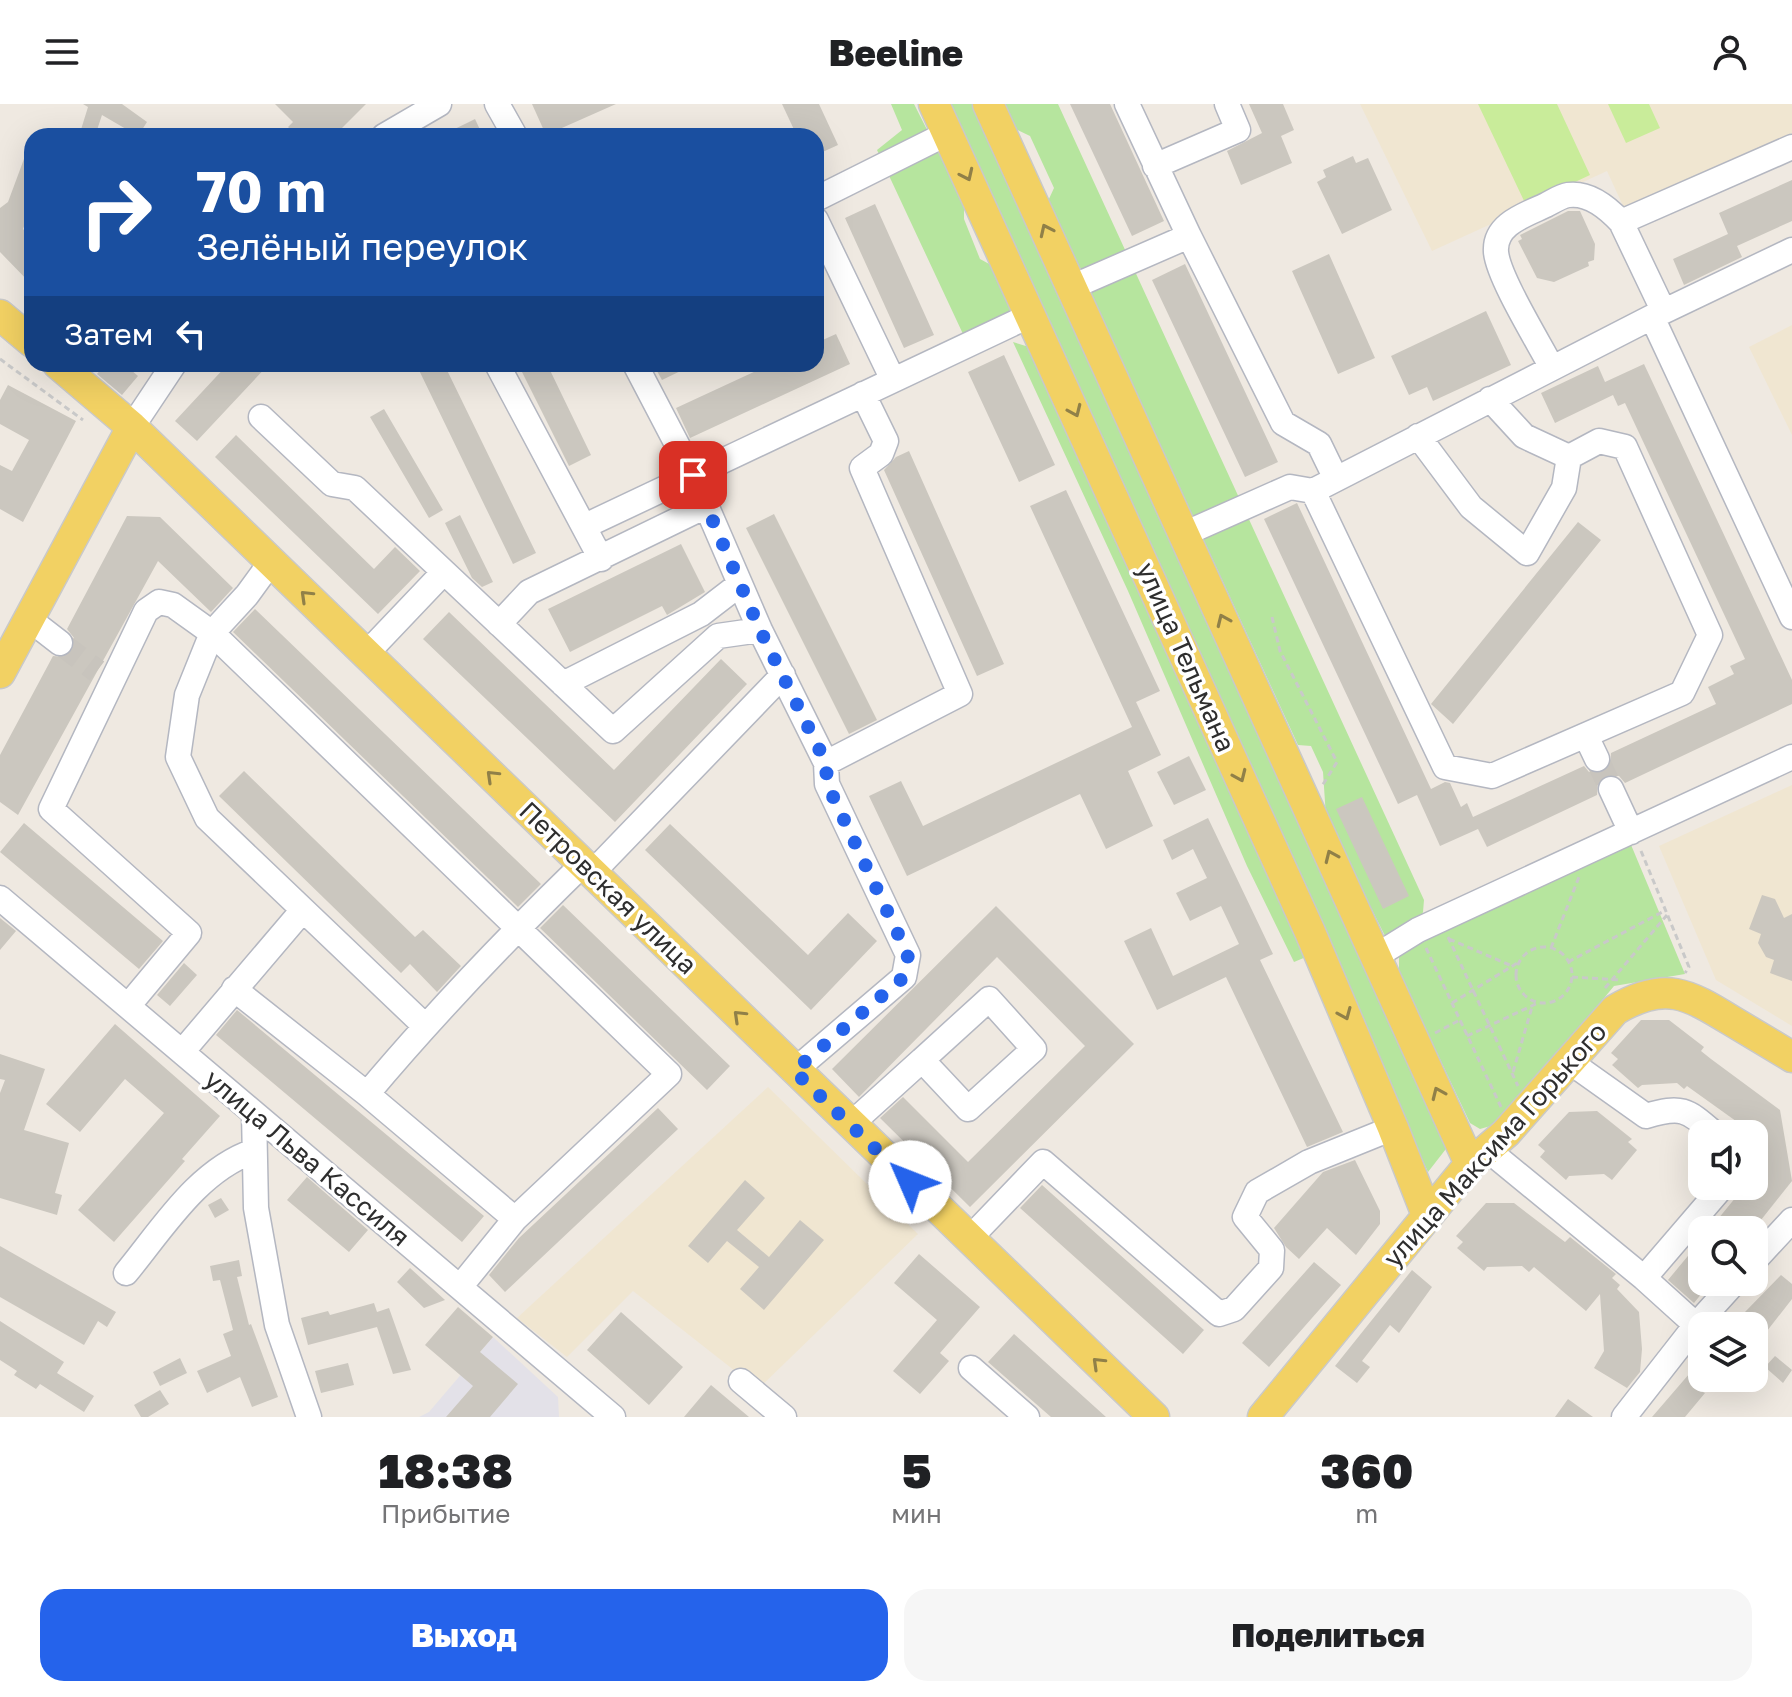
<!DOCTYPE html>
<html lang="ru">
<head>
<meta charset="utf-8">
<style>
  :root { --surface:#fff; --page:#f6f6f6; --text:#202124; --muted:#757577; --accent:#2563eb }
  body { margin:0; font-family:"Golos Text",sans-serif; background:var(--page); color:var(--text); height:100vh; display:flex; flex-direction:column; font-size:30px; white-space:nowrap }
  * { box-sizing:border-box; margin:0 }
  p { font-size:26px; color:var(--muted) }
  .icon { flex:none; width:44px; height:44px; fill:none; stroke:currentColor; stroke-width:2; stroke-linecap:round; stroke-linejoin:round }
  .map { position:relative; height:1313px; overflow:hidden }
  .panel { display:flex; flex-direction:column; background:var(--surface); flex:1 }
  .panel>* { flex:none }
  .banner { position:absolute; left:24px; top:24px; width:800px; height:244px; border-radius:24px; box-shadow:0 8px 32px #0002; background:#1a4fa0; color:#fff; overflow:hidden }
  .tools { position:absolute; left:1688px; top:1016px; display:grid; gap:16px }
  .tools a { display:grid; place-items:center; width:80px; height:80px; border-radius:16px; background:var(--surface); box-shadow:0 8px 32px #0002; font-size:40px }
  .pin { position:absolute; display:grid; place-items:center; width:68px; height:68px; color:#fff; margin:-34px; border-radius:16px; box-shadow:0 4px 12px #0006 }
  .me { position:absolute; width:88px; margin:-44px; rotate:314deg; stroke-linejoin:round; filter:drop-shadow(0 0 6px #0008) }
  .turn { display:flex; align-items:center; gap:28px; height:168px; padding:0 40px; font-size:36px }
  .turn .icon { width:104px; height:104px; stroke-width:2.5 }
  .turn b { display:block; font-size:56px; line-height:68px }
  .then { display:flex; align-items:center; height:76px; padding:0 40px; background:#0003; gap:16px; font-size:30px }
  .eta { display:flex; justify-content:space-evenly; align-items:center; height:136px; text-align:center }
  .eta b { font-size:48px; font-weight:800; line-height:56px }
  .primary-button { display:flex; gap:16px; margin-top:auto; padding:16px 40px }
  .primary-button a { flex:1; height:92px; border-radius:24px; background:var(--accent); color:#fff; font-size:32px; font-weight:800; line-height:92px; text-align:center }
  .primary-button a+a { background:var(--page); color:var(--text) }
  header { display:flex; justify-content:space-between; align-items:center; height:104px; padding:0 40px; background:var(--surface); font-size:36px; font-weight:800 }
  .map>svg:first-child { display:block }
  .industrial { fill:#e3e1e8 }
  .education { fill:#f0e6d1 }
  .green { fill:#b6e59e }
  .pitch { fill:#c9ec9a }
  .building { fill:#cbc7bf }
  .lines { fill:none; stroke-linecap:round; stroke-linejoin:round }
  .minor-tunnel { stroke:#c8c4bd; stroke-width:24; stroke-dasharray:24 12; stroke-linecap:butt }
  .minor-casing { stroke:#b4b7c1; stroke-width:27 }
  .major-casing { stroke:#c9c9c9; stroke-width:33 }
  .path { stroke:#c9c9c9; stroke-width:3; stroke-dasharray:6 4; stroke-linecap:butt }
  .minor { stroke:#fff; stroke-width:24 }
  .major { stroke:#f2d163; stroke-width:30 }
  .oneway { stroke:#908048 }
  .route { stroke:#2563eb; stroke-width:14; stroke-dasharray:0 25.2 }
  .labels { text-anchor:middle; stroke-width:7; stroke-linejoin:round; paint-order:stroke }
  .street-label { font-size:26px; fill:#2e2e2e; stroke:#fff }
</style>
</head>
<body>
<header><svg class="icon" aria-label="menu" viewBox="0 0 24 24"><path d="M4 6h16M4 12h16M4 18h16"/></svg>Beeline<svg class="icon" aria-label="person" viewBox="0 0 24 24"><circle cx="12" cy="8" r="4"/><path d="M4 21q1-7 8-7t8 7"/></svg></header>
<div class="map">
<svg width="1792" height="1313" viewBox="0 0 1792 1313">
  <rect width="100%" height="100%" fill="#efe9e1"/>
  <path class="industrial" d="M493,1233L558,1293L559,1313H419L429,1308Z"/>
  <path class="education" d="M1360,0H1792V29L1624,104L1607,67L1432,147Z
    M1792,221V331L1749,243Z
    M1792,681V922L1716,876L1659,742Z
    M768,983L918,1130L758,1285L633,1187L567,1253L517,1214Z"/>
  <path class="green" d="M891,0H914L964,99V115L980,155L991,161L1013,205L963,230L877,46L902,26Z
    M947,0H973L1449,1041L1428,1068Z
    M998,0H1058L1424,796L1423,808L1419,818L1386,834L1326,713L1323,668L1311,642L1298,641L1048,97L1054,84L1030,32L1009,22Z
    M1013,238L1029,243L1306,853L1294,858L1247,762L1128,487Z
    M1629,736L1685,870L1614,882L1501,1019L1480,1025L1470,1019L1399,868V853L1405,840Z"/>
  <path class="pitch" d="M1478,0H1557L1590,71L1526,101Z
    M1608,0H1649L1660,24L1626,39Z"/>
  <path class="building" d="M83,0H122L147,18L138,32L102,11L95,32H79L88,3Z
    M275,0H366L334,32H297L288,23L293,18Z
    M532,0H616L546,31Z
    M782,0H819L838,41L816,51V32H797Z
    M1070,0H1110L1164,117L1132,132Z
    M1249,0H1283L1294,26L1281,32L1292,59L1241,81L1227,47L1262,29Z
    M475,15L483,32H440L467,19Z
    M31,36L32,101L23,125L32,134V181L0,148V104L8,98Z
    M1353,52L1356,59L1368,54L1392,106L1342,130L1317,78L1326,73L1323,66Z
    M1792,76V117L1737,142L1742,153L1684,181L1673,155L1728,130L1719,109Z
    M875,100L934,231L904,244L845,114Z
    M1568,107H1580L1595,140L1594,156L1588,158L1589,162L1554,178L1537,174L1518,137L1522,135L1520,131Z
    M1329,150L1375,254L1338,270L1292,167Z
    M1185,160L1278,358L1245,373L1152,176Z
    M1486,207L1511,261L1433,297L1427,283L1409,291L1391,252Z
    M836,230L850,260L690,334L676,304L771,260H816V239Z
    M1004,251L1055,361L1019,378L968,268Z
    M105,260H124L138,272L122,291L97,270Z
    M228,260H269L197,337L175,317Z
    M416,260H444L536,449L513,460Z
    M518,260H547L591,351L569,362Z
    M653,260H695L662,276Z
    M1644,260L1792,576V600L1625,679L1619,672L1605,671L1598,677L1597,691L1487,743L1478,725L1440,742L1417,691L1398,700L1264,415L1297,399L1431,685L1445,678L1450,679L1461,703L1467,699L1473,713L1584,662L1589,668L1603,669L1610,663L1611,649L1716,600L1708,583L1734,570L1730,562L1745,555L1625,299L1618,302L1613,291L1555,319L1541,289L1598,262L1605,278Z
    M8,281L76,317L23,418L0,405V361L12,367L29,336L0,320V296Z
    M384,305L443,406L429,414L370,313Z
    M236,331L374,465L395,443L420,467L378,510L215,353Z
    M909,347L1004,560L977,572L884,366L896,353Z
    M1066,386L1160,587L1136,598L1161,651L1128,667L1153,722L1106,745L1080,690L907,772L869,692L901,677L923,722L1132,623L1030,402Z
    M774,410L877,616L849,630L746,424Z
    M460,411L493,478L482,483L472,474L445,419Z
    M127,412L160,413L233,484L211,508L158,457L18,711L0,698V651L53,552L65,553L72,548L74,534L67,525Z
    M1578,418L1601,436L1453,620L1431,600Z
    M681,440L705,488L667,511L662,502L570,548L548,505Z
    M255,505L541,780L518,803L233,528Z
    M449,508L614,666L721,555L747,580L615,718L423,535Z
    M1189,652L1206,686L1174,701L1157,668Z
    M244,667L415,833L423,826L461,862L437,888L410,860L401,869L219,692Z
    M1362,693L1409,792L1383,805L1336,705Z
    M1208,714L1273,850L1260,856L1343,1028L1307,1043L1226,873L1157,906L1124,837L1151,824L1173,872L1239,840L1221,802L1190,817L1176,789L1207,774L1193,745L1172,756L1163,736Z
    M24,719L163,837L139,865L0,748Z
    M670,720L808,851L848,809L877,837L811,906L645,746Z
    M1762,791L1775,795L1784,814L1792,810V877L1770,869L1774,856L1766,853L1758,839L1761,830L1749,825Z
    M563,801L730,962L707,986L540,824Z
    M996,802L1134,940L970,1103L880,1014L903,993L968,1058L1085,942L997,853L859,993L832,965Z
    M0,814L16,827L0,846Z
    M184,859L197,871L170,902L157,891Z
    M237,906L484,1112L462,1138L216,931Z
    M1641,916H1669L1704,943L1701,947L1711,955L1780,1006L1792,1077L1753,1126H1709L1745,1082H1754V1071L1761,1063L1754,1030L1687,982L1684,985L1677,979L1642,981L1638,984L1612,961L1618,955L1611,949Z
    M115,920L220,1012L182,1055L185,1057L114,1138L78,1106L164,1009L125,975L80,1028L46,1000Z
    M0,950L45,965L24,1026L69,1039L55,1089L62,1091L57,1111L0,1094V989L5,976L0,975Z
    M658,1004L678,1025L505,1188L489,1171L519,1134Z
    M1597,1007L1632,1035L1628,1038L1637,1046L1612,1076L1604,1070L1569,1072L1566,1076L1540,1053L1545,1047L1538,1041L1569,1008Z
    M1355,1056L1380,1107V1120L1356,1151L1327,1124L1299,1155L1286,1143L1274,1124L1323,1068Z
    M307,1073L368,1126L349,1148L287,1096Z
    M745,1076L765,1094L737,1126L769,1153L800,1116L824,1136L764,1206L740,1185L759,1163L727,1137L708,1159L688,1142Z
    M1042,1081L1204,1226L1183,1250L1020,1104Z
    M221,1094L229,1106L215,1114L208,1101Z
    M1486,1099H1514L1565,1138L1570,1133L1616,1170L1612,1174L1620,1181L1617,1185L1639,1208L1642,1245L1640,1268L1627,1284L1594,1264L1604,1247L1600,1190L1586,1207L1534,1163L1529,1168L1522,1162L1487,1163L1484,1167L1457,1144L1463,1138L1456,1132Z
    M1702,1135V1178H1711L1694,1199L1668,1176Z
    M0,1142L116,1208L107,1223L98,1217L84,1241L0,1193Z
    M919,1150L980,1203L940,1249L949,1257L920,1290L893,1267L937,1216L894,1179Z
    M239,1156L242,1172L237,1173L249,1221L251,1220L278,1293L252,1303L240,1273L207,1289L197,1267L231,1252L223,1230L233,1226L220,1176L213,1177L210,1162Z
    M1314,1158L1341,1181L1269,1263L1242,1239Z
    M410,1164L445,1196L424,1204L397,1178Z
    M1412,1166L1432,1183L1399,1229L1390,1221L1362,1257L1370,1263L1357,1279L1335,1262Z
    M1781,1171L1792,1180V1195L1767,1227L1745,1208Z
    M374,1199L377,1208L389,1204L411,1266L393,1270L377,1223L308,1241L301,1214L328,1207L330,1211Z
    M458,1203L493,1233L480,1248L518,1280L490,1313H446L473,1282L425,1241Z
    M621,1208L683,1263L649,1301L587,1246Z
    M0,1217L64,1258L57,1269L94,1292L84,1308L40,1280L36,1285L14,1271L17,1267L0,1256Z
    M1014,1230L1106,1313H1051L988,1258Z
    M1775,1252L1792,1266L1783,1279L1765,1263Z
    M180,1254L187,1269L160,1282L153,1268Z
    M1702,1255V1274H1716L1703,1288L1705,1289L1685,1313H1652Z
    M348,1259L354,1281L321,1289L315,1267Z
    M711,1281L749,1313H684Z
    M160,1286L169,1300L148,1313H141L134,1301Z
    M1568,1295L1593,1313H1555Z"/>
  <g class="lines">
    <path class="minor-tunnel" d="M60,539L97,567
      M1597,655L1611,685"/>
    <defs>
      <path id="minor" d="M497,0L515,32
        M384,32L439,0
        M1155,62L1238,26L1227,0
        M816,95L948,29
        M816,116L893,276
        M1189,132L1283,319L1319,340L1336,375
        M1072,183L1189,132L1127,0
        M1663,206L1621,118L1792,43
        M1652,213L1792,146
        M497,260L601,455
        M635,260L693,371L760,526L826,659L827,680L908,851L904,873L794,967
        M1552,264C1539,239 1498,173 1496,148C1494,120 1525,111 1546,101C1552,98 1561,92 1568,91C1589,88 1608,104 1621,118
        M1490,295L1524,332L1569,353
        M261,313L332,380L355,384L613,627L718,532L760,526
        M132,323L174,260
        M1313,387L1445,663L1492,672L1682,589L1710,531L1625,343L1599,337L1569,353L1564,384L1527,449L1471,403L1418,332
        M585,422L1031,211
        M1184,430L1290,383L1313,387L1652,213L1792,513
        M271,458L247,491L212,529L187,591L178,653L207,714L425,922
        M29,515L60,539
        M499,520L529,488L706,402
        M366,550L444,468
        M563,580L701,510L740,480
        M1586,632L1597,655
        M826,659L960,590L862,364L881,350L886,337L863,290
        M1611,685L1631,728
        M592,769L783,571
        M0,794L613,1313
        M1376,852L1418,826L1792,653
        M234,885L367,990L515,1115L460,1183
        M128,902L189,829L51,705L146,507L159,498L173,501L212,529L669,970L515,1115
        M182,948L302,807
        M1570,958L1646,1012C1683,1001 1687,1006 1715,1030
        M367,990C435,909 507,834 583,760
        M254,1009L256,1104L277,1221L309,1313
        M850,1021L922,956L968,1005L1034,945L989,895L922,956
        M1488,1046L1644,1174L1696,1221
        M969,1135L1043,1058L1219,1210L1234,1205L1271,1164L1272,1146L1245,1113L1257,1088L1309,1058L1393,1024
        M1754,1157L1792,1116
        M126,1169C163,1124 198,1066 254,1047
        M1644,1174L1723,1082
        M971,1264L1027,1313
        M741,1277L784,1313
        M1624,1313L1696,1221L1735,1178"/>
      <path id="major" d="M934,0L1310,828L1393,1024L1427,1111
        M988,0L1470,1060
        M0,211L32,238
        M58,260L132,323L1154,1313
        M0,569L132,323
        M1263,1313L1470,1060L1506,1029L1615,906C1665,876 1688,890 1732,917C1752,929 1772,941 1792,953"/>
    </defs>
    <use href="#minor" class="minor-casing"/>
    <use href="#major" class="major-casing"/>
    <path class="path" d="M0,255L83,316
      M1272,513L1280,547L1337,658L1322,682
      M1641,747L1689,863L1685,869
      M1448,833L1518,982
      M1449,835L1512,862
      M1516 871a28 28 0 1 1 56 0a28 28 0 1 1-56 0Z
      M1426,844L1501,1003
      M1551,844L1579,773
      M1568,858L1666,806
      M1572,873L1620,876
      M1605,884L1667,811
      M1452,899L1519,858
      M1435,929L1460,916
      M1467,932L1538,899
      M1513,968L1532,903"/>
    <use href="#minor" class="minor"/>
    <use href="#major" class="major"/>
  </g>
  <defs><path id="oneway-chevron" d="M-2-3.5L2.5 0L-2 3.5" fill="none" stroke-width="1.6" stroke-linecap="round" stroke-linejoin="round" transform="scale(2)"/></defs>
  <g class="oneway">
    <use href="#oneway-chevron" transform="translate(967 71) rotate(65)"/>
    <use href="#oneway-chevron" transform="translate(1046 126) rotate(-115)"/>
    <use href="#oneway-chevron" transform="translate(1075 307) rotate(66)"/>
    <use href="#oneway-chevron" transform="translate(306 492) rotate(-136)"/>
    <use href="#oneway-chevron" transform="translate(1223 516) rotate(-114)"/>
    <use href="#oneway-chevron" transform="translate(492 672) rotate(-136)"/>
    <use href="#oneway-chevron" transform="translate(1240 672) rotate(66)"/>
    <use href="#oneway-chevron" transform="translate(1331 752) rotate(-114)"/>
    <use href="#oneway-chevron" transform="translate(1345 910) rotate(67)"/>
    <use href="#oneway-chevron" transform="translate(739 912) rotate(-136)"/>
    <use href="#oneway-chevron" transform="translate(1438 989) rotate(-114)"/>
    <use href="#oneway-chevron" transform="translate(1098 1259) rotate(-136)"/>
  </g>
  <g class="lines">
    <path class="route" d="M693,371L760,526L826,659L827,680L908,851L904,873L794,967L910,1078"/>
  </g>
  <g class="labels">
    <g class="street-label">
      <text transform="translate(1186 553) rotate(66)" y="9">улица Тельмана</text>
      <text transform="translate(608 784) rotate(44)" y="9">Петровская улица</text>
      <text transform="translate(1495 1041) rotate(-48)" y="9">улица Максима Горького</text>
      <text transform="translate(307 1054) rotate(40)" y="9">улица Льва Кассиля</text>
    </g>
  </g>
</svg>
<div class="tools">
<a><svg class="icon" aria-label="sound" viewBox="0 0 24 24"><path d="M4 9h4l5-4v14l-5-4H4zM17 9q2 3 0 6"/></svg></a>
<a><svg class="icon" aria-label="search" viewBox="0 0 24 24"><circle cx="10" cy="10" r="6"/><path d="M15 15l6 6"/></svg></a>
<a><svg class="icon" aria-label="layers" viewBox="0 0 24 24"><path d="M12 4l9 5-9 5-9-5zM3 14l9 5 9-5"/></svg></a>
</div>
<div class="pin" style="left:693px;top:371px;background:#d93025"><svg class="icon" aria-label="arrive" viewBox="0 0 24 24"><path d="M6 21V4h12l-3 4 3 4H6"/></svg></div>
<svg class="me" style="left:910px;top:1078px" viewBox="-20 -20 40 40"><circle r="19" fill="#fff"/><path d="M0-13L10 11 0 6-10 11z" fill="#2563eb"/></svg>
<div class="banner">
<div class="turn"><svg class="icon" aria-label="right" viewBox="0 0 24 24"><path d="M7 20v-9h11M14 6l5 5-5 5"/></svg><div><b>70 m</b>Зелёный переулок</div></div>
<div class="then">Затем<svg class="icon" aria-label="left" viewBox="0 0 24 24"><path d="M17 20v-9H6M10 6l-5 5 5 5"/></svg></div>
</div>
</div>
<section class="panel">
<div class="eta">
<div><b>18:38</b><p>Прибытие</p></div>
<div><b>5</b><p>мин</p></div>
<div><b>360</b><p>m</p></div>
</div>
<div class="primary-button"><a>Выход</a><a>Поделиться</a></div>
</section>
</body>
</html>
